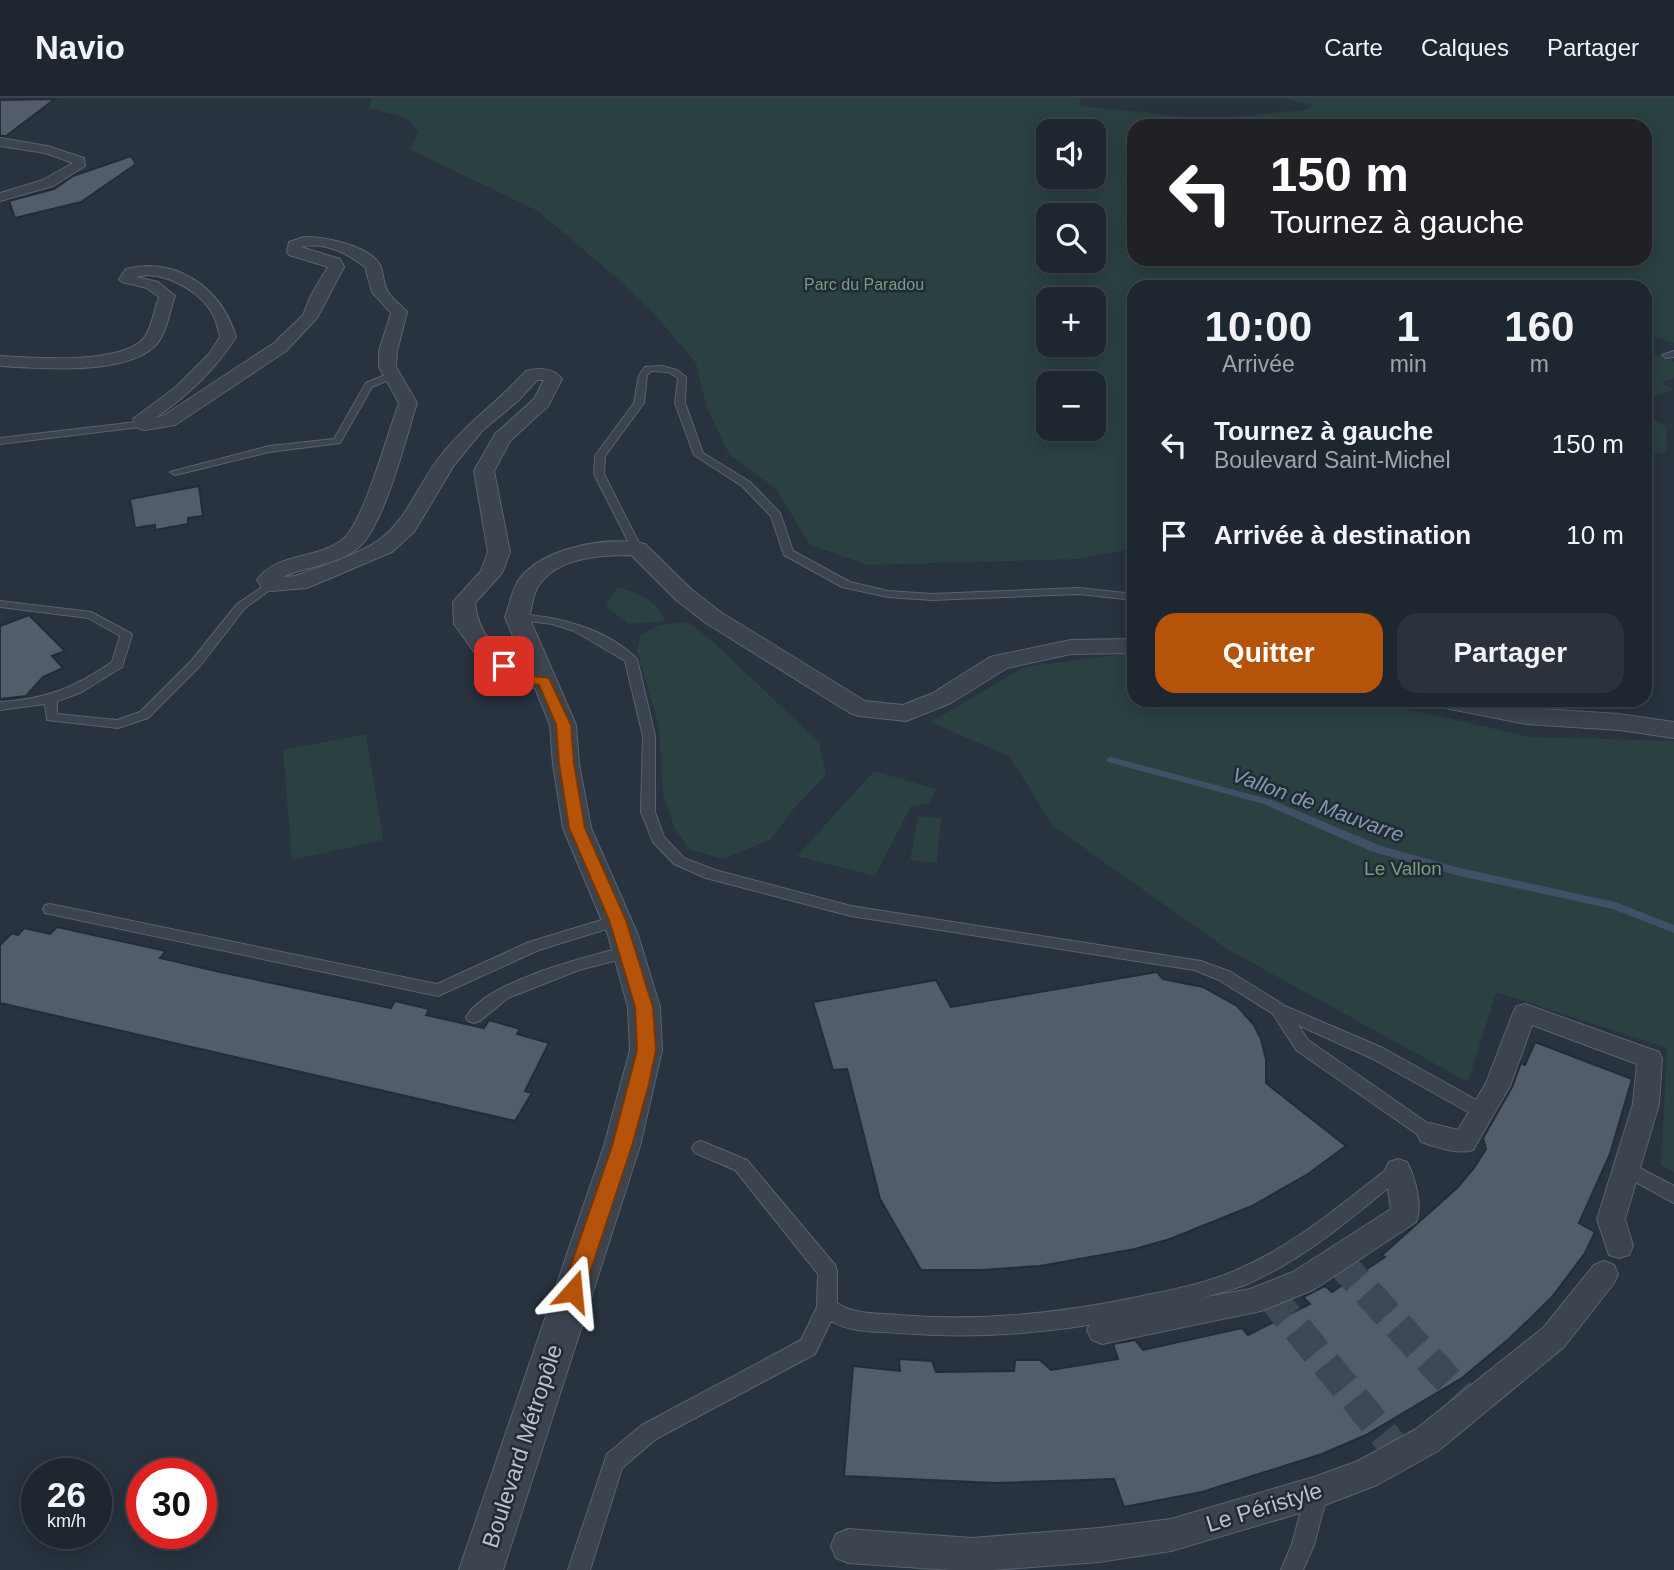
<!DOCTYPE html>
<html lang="fr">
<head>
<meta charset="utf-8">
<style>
  :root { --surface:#1e262f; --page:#2b323b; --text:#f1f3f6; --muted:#a1a5aa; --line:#3c434b; --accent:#b45309 }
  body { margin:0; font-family:Arial,sans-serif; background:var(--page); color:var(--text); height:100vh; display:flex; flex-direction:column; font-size:26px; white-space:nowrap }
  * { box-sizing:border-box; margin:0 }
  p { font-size:23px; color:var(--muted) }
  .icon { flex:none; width:38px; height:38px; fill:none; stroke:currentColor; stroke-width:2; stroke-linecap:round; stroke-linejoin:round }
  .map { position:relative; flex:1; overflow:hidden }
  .sheet { position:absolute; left:1127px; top:182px; width:525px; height:427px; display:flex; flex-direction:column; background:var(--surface); border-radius:21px; box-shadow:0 4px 18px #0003,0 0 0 2px var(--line) }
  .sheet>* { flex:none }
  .banner { position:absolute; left:1127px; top:21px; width:525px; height:147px; border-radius:21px; box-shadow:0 4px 18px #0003,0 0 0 2px var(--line); background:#202124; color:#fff; overflow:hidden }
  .fabs { position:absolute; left:1036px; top:21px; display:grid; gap:14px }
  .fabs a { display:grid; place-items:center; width:70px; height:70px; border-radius:14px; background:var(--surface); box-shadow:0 4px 18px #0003,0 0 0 2px var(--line); font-size:35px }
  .speed { position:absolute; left:21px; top:1360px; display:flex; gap:14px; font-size:35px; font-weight:700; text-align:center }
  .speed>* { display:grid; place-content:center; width:91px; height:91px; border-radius:50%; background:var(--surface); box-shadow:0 4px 18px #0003,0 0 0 2px var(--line); line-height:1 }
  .speed small { font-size:18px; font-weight:400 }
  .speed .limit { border:10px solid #d22; background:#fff; color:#111 }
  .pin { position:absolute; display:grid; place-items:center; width:60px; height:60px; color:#fff; margin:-30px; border-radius:14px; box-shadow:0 4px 10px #0006 }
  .me { position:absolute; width:77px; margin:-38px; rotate:18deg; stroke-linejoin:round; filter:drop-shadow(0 0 5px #0008) }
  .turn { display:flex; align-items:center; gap:24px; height:147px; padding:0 28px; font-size:32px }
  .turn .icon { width:91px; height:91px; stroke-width:2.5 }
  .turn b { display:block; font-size:49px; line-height:60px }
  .eta { display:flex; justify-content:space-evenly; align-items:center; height:119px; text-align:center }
  .eta b { font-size:42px; font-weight:700; line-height:49px }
  .primary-button { display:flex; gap:14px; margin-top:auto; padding:14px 28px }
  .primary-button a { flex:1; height:80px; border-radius:21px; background:var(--accent); color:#fff; font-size:28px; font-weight:700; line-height:80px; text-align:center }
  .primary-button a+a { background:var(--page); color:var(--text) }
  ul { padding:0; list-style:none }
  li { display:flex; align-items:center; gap:21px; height:91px; padding:0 28px }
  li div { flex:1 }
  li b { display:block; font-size:26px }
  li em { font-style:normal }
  header { display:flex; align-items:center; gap:42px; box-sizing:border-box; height:98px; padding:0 35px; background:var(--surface); border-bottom:2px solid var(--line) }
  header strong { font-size:33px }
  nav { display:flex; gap:38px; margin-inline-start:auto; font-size:24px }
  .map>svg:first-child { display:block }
  .green { fill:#2b4041; fill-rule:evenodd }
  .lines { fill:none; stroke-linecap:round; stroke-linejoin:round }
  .stream { fill:#405167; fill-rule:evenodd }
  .building { fill:#525c6a; stroke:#232c37; stroke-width:2 }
  .pedestrian-tunnel { stroke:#3e4854; stroke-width:30; stroke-dasharray:30 15; stroke-linecap:butt }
  .service-casing { stroke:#5a636d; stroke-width:2 }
  .pedestrian-casing { stroke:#5a636d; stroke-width:2 }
  .minor-casing { stroke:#5a636d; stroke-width:2 }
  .service { fill:#3c454f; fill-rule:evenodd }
  .pedestrian { fill:#3c454f; fill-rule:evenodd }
  .minor { fill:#3c454f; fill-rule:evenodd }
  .route { fill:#b45309; stroke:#753606; stroke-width:2 }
  .labels { text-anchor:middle; stroke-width:5; stroke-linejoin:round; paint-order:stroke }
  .far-park-label { font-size:16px; fill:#799d81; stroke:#212a35 }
  .park-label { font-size:19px; fill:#799d81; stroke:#212a35 }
  .water-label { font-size:21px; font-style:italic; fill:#8397ae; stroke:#212a35 }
  .near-street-label { font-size:23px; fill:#b9c0ca; stroke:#212a35 }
</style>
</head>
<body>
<header>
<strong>Navio</strong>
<nav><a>Carte</a><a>Calques</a><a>Partager</a></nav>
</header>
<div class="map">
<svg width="1674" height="1472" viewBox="0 0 1674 1472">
  <rect width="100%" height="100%" fill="#28333f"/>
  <path class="green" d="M372,0H1079L1081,8L1207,21L1306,12L1312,7L1284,0H1674V245L1645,237V189H1134V451L1077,461L868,467L810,447L776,391L729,356L706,308L696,265L657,219L619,182L538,113L411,52L418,34L406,20L369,10ZM1645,28V161H1134V28ZM1094,33V79H1048V33ZM1094,117V163H1048V117ZM1094,201V247H1048V201ZM1094,285V331H1048V285Z
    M1645,252L1674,264V280L1662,284L1674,292L1645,301Z
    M1645,318L1666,328L1667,355L1645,356Z
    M617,489C640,495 655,501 665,523L628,526L606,508Z
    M688,524L712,543L819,644L826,677L795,709L771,741L723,761L689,751L674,729L663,696L659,629L637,552L641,537L659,527Z
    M1123,556L1134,557V602H1367L1530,639L1674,643V1074L1661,1067L1667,950L1496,894L1468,984L1227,851L1053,728L1010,659L931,624L1024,569Z
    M366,636L383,742L292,762L283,652Z
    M874,673L936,691L930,705L911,708L875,778L797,758Z
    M918,718L941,720L937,765L910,762Z"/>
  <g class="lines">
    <path class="stream" d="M1111,659L1272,702L1381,748L1460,770L1615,804L1674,827V835L1613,811L1460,778L1373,754L1264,706L1108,664L1106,662L1108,660Z"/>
  </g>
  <path class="building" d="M55,1L6,38H0V2Z
    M131,58L136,66L81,104L15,120L9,103L54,91L73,78Z
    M199,388L203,418L188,420V426L155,432V427L135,430L130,401Z
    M29,517L65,553L52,558L63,570L43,579L26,598L0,601V528Z
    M57,829L166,853L160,860L220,874L391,910L395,903L429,911L426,917L484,930L489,922L520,931L517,936L549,945L525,993L532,995L515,1023L0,905V847L12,835L18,837L24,830L50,836Z
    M1157,874L1163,881L1203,889L1237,908L1254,927L1261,941L1266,962V985L1346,1048L1308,1076L1252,1108L1170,1141L1135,1151L1040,1168L981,1172H921L880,1101L847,971L833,972L813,904L936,882L951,909Z
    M1535,944L1632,981L1610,1056L1579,1125L1595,1134L1585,1155L1552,1199L1510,1240L1462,1280L1366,1337L1322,1356L1202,1394L1124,1409L1114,1381L995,1385L844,1378L853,1268L900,1273L899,1261L932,1263L936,1274L1014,1273L1015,1262H1040L1051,1272L1118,1261L1113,1246L1135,1242L1143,1252L1242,1230L1248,1237L1310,1206L1303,1199L1325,1188L1332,1194L1385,1159L1382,1157L1457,1090L1474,1070L1486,1051L1483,1040L1512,989L1521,965L1525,967Z"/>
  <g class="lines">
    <path class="pedestrian-tunnel" d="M1337,1161L1470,1306
      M1269,1196L1400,1356"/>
    <defs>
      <path id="service" d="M1674,253V259L1666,260L1662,257Z
        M662,268L677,272L686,279L685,305L703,355L750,384L780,415L793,453L850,484L888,493L932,496L1079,490L1134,496V502L1079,496L932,502L888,499L842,489L784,457L771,418L742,388L694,357L675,305L678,280L668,274L651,273L647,277L644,305L605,358L604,376L642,451L641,453H633L594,376L595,358L634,305L639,277L645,269Z
        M390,275L394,278L393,280L372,289L340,345L269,354L175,377L170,374L269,348L334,341L366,285Z
        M145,323L150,326L148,328L0,346V340Z
        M271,483L275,484V488L245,510L200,568L148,620L118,630L47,622L45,606L0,612V604C46,601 74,590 112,564L120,538L88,520L0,509V503L91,514L130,535L132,537L122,569L80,595L57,603V616L117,622L140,614L192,562L237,506Z
        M517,516C558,518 607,531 637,561L655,638V714L664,739L684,760L715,772L851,808L1201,863L1231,874L1285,908L1383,950L1480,1004L1483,1009L1480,1014L1474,1016L1468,1014L1371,960L1298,927L1308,942L1436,1031L1439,1036L1436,1041L1430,1043L1424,1041L1296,952L1273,916L1219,882L1194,872L851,818L706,780L674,766L653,744L641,714L643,638L625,563L574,533L552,526L513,521L511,519Z
        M50,806L437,886L529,844L618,817L623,818L625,822L623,826L539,852L438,898L45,815L43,811L45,807Z
        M628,848L633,850L636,854L633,858L579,872L508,900L480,923L474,925L468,923L466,919C488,882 587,859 628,848Z
        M701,1043L747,1062L835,1167L837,1173V1205C855,1217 877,1215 898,1217C982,1224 1065,1215 1147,1197C1177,1191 1210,1184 1239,1171C1296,1146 1343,1105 1392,1067L1398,1064L1404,1067L1407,1072L1404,1077C1355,1117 1307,1160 1247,1186C1233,1192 1217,1195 1202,1200C1104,1231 999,1243 898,1235C875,1233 851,1235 831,1223L815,1256L656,1341L622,1370L590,1472H568L607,1356L642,1327L801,1242L817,1209L818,1176L735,1072L695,1055L692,1050L695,1045Z
        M1636,1068L1674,1088V1105L1630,1081L1627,1076L1630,1071Z
        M1317,1383L1325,1386L1328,1394L1314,1447L1303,1472H1281L1292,1446L1306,1394L1309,1386Z"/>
      <path id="pedestrian" d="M1525,906L1659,954L1662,961L1659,1006L1625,1121L1633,1148L1629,1157L1619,1160L1609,1157L1597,1121L1633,1006L1637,966L1532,927L1510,988L1473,1052C1457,1057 1437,1049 1421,1044L1417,1036L1421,1028L1430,1025L1458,1032L1486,985L1513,915L1517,908Z
        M1398,1061L1407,1064C1415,1079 1423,1109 1416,1124L1313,1192L1261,1213L1102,1246L1092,1242L1087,1232L1092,1222L1102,1218L1250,1191L1293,1174L1391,1111L1385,1072L1389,1064Z
        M1604,1163L1614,1167L1618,1176L1614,1185L1564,1249L1438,1353L1377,1387L1317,1410L1171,1453L1099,1464L992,1472H950L848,1465L836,1460L831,1448L836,1436L848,1431L972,1440L1099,1430L1171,1421L1317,1378L1358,1363L1416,1331L1544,1229L1594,1167Z"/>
      <path id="minor" d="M0,40L47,48L84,60L85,68L53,88L0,103V95L43,82L73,65L45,55L0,48Z
        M304,139C323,138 370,148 380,167C384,176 383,186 388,194C393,202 401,207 407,214L397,253L396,269L417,305C406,339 384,429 358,450C337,467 306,468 283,479L295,478C319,469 360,456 379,442C408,421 417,388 439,360C464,327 498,304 526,273C540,270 552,269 562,281L548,308L510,343L494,373L510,454L502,475L475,505C479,542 500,553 528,574L505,519C509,508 512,493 518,483C540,450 609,437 645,446L692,492L722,515L865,603L903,607L933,595L990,559L999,557L1071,542L1134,541V555L1071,556L1007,570L951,605L906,623L859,618L850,615L706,525L676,502L631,457C601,457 558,459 539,487C533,495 532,509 529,519L576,627L579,666L591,730L638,837L660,909L662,952L640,1048L503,1472H459L604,1048L630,952L628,909L608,837L563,730L553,666L550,627L535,590L513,586L478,559L454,526L453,504L481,473L488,454L474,373L495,336L534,301L544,282H537L518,303L483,332L454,367L414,434L392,454L307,490L271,493L263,491L257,482C276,454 318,462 343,441C364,424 388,334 399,305L379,269V253L391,215L372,194L365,169C347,155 325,143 301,149L340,161L344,169L317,220L286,253L175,327L145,332L138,330L133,321L176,289L209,256L220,239C218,232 217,224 213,217C201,193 162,171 136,179L158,184L175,198C169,214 167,236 155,248C124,278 40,270 0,268V258C32,260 122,267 144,240C152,230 154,212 159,199L147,190L122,184L119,181L126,171C177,158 222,191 236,239C215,272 189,296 157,319L163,318L274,245L303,217L311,197L328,169L289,157L287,154L289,144Z
        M1428,602H1481L1526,610L1619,616L1674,624V640L1619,632L1526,626L1440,609L1431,607Z"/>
    </defs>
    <use href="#service" class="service-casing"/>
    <use href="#pedestrian" class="pedestrian-casing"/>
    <use href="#minor" class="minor-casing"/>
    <use href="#service" class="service"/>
    <use href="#pedestrian" class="pedestrian"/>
    <use href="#minor" class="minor"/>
  </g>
  <path class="route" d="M504,564L526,577L549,580L571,627L574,666L585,730L626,822L653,909L656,952L649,986L632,1048L584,1193L581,1200L573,1203L565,1200L562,1193L612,1048L637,952L635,909L609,822L569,730L559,666L556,627L539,587L517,584L497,568Z"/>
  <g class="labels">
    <g class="far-park-label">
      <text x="864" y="192">Parc du Paradou</text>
    </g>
    <g class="park-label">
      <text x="1403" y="777">Le Vallon</text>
    </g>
    <g class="water-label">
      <text transform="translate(1318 707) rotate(20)" y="7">Vallon de Mauvarre</text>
    </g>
    <g class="near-street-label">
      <text transform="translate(522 1348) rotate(-72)" y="8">Boulevard Métropôle</text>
      <text transform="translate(1264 1409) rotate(-17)" y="8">Le Péristyle</text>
    </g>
  </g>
</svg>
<div class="fabs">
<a><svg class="icon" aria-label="sound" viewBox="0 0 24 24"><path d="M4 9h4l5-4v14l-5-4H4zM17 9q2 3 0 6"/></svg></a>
<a><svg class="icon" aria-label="search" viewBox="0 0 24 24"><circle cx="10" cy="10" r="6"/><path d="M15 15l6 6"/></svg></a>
<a>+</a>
<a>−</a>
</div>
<div class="speed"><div>26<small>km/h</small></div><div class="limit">30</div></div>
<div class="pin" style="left:504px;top:568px;background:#d93025"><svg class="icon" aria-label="arrive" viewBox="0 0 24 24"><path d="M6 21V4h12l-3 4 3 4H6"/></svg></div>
<svg class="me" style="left:573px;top:1193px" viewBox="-20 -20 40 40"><path d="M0-17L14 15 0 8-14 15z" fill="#b45309" stroke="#fff" stroke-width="4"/></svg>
<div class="banner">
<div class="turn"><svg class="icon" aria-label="left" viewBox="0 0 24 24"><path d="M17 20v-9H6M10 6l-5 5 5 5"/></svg><div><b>150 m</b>Tournez à gauche</div></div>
</div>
<section class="sheet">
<div class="eta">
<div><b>10:00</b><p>Arrivée</p></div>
<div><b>1</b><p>min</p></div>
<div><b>160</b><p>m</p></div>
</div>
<ul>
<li><svg class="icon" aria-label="left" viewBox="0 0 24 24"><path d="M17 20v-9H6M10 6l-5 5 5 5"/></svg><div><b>Tournez à gauche</b><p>Boulevard Saint-Michel</p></div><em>150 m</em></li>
<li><svg class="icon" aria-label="arrive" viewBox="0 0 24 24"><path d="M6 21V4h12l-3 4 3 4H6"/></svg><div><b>Arrivée à destination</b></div><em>10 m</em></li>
</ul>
<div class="primary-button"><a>Quitter</a><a>Partager</a></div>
</section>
</div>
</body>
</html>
